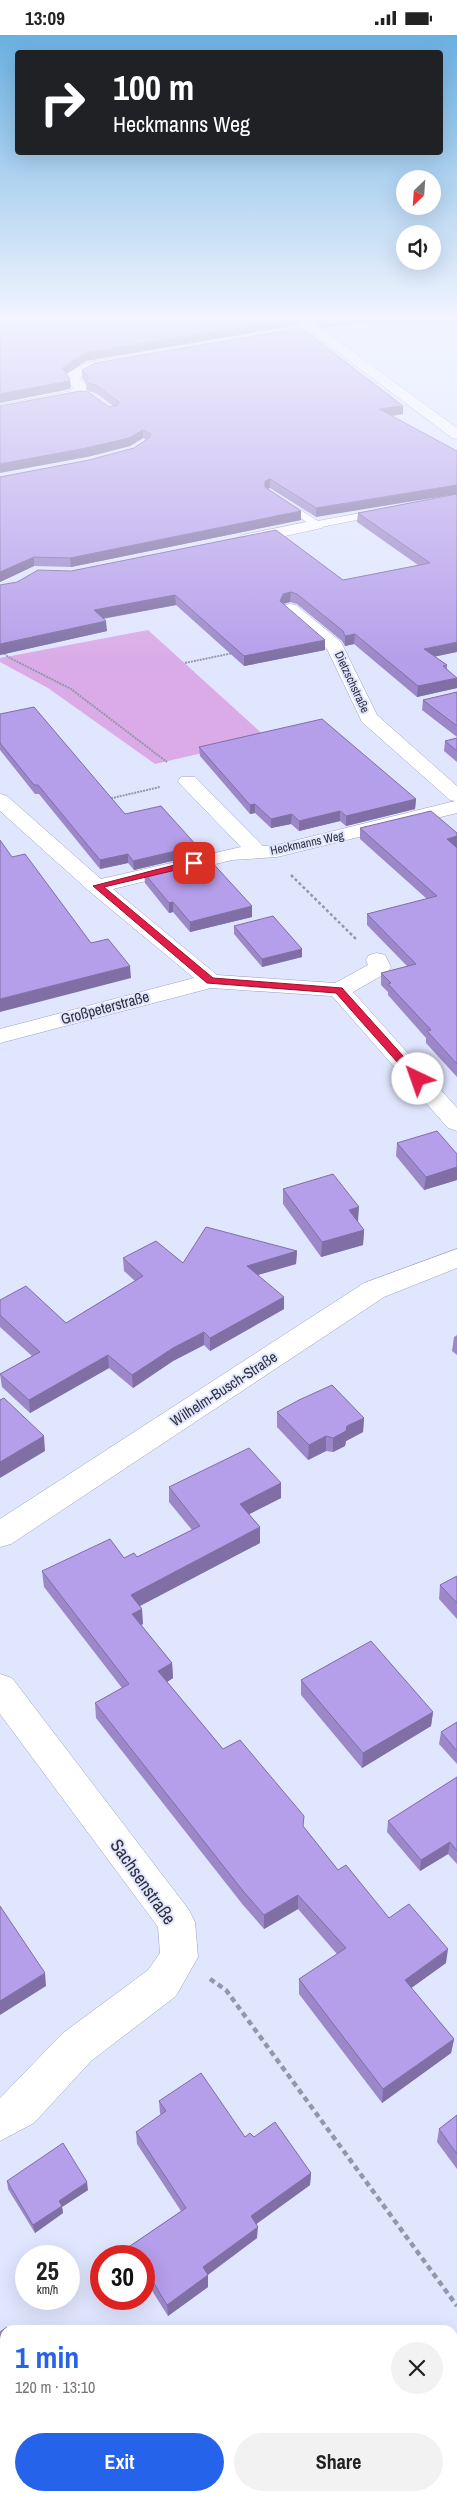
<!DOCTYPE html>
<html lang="en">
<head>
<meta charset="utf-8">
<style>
  :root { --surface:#fff; --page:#f2f2f2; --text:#222; --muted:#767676; --accent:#2563eb }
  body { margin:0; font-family:"Archivo Narrow",sans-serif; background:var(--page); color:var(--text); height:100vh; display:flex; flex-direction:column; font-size:19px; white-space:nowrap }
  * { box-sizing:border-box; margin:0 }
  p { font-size:16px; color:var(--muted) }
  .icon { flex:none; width:28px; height:28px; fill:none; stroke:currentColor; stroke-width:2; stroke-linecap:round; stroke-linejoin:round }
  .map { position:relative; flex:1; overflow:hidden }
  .side { position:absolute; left:0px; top:2290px; width:458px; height:176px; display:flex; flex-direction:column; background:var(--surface); border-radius:15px 15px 0 0; box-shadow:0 5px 20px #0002 }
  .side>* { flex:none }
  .banner { position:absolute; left:15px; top:15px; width:428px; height:105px; border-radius:5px; box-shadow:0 5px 20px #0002; background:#202124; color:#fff; overflow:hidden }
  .needle { width:32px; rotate:205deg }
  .tools { position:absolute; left:396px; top:135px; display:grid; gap:10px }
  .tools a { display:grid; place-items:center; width:45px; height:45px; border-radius:50%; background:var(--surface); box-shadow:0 5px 20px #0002; font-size:25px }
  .speed { position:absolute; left:15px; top:2210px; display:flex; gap:10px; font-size:25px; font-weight:700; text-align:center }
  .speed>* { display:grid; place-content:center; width:65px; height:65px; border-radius:50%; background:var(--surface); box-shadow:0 5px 20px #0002; line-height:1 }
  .speed small { font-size:12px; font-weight:400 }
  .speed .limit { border:8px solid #d22; background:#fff; color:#111 }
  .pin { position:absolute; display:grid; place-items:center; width:42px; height:42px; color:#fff; margin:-21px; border-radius:10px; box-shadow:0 2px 8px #0006 }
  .me { position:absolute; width:55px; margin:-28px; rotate:318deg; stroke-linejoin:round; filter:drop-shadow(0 0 4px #0008) }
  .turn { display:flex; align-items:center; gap:18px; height:105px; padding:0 15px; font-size:22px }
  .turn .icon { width:65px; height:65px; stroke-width:2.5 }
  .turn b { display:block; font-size:35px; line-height:42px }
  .round { display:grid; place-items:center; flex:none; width:52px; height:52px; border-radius:26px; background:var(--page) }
  .overview { display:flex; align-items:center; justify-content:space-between; height:85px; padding:0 15px }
  h1 { font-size:30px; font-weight:700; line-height:38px; color:var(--accent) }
  .cta { display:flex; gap:10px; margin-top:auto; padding:10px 15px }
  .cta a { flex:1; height:58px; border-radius:30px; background:var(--accent); color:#fff; font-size:20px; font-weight:700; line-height:58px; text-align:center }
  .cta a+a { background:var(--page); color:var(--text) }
  .status { display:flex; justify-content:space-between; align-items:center; height:35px; padding:0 25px; background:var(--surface); direction:ltr }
  .status svg { height:14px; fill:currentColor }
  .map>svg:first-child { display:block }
  .green { fill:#daabe6 }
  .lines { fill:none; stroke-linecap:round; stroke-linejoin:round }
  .service-casing { stroke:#9ca2bf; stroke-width:1 }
  .minor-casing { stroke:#9ca2bf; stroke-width:1 }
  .tertiary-casing { stroke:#9ca2bf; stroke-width:1 }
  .path-far2 { stroke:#9397aa; stroke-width:2; stroke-dasharray:2 1; stroke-linecap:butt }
  .path-far1 { stroke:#9397aa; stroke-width:2.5; stroke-dasharray:3 2.5; stroke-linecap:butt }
  .path { stroke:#9397aa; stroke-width:4.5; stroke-dasharray:5.5 4; stroke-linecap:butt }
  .service { fill:#fff; fill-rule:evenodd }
  .minor { fill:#fff; fill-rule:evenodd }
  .tertiary { fill:#fff; fill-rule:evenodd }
  .rail { stroke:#555766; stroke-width:2; stroke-dasharray:1 2.5; stroke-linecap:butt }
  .wall { fill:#9c88c9 }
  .shaded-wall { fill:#7f6fa4 }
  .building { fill:#b59eea; stroke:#7f6fa4 }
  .route { fill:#e11d48; stroke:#92132f }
  .labels { text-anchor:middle; stroke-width:4; stroke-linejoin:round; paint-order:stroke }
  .far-street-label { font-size:12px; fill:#2f313d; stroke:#e1e6ff }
  .street-label { font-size:15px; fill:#2f313d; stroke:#e1e6ff }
  .near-street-label { font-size:18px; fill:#2f313d; stroke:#e1e6ff }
</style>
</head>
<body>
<div class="status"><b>13:09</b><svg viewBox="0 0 49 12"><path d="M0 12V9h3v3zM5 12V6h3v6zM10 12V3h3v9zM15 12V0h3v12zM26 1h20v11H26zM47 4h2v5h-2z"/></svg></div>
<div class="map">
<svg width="457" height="2466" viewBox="0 0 457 2466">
  <rect width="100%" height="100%" fill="#e1e6ff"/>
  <path class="green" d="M148,595L267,703L155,729L48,653L0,627V623Z"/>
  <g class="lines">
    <defs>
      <path id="service" d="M281,463L318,486L382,474L387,477L382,480L316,493L277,468V464Z"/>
      <path id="minor" d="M117,323L122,324L124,327L122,330L95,334L79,343L87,351L82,362L0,378V370L71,356L73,352L64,342L66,339L86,328Z
        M316,485L324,490L322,493L243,510L235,505L243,500Z
        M290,569L296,570L341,607L377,680L457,751V778L277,822L232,825L113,854L217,940L335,948L368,930L366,925L369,920L377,918L385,920L391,932L388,937L353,957L457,1073V1096L448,1093L332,961L211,953L0,1008V994L194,943L89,856L0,776V759L7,761L101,844L241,812L181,750L178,746L181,742H195L263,811L277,810L455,766L450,765L362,687L327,614L281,574L284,570Z
        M457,1214V1233L384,1262L11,1509L0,1512V1484L364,1248Z
        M0,1639L12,1643L189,1875L195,1887L198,1922L176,1961L91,2026L34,2088L0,2106V2063L63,1998L148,1935L160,1918L158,1892L0,1679Z"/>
      <path id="tertiary" d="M294,284H308L457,393V404L452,403Z"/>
    </defs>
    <use href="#service" class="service-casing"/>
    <use href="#minor" class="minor-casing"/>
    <use href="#tertiary" class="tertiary-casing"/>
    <path class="path-far2" d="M0,614L8,622L71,654L167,727
      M185,628L233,618
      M108,764L160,752"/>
    <path class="path-far1" d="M291,840L356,904"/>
    <path class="path" d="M210,1944L226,1955L457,2271"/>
    <use href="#service" class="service"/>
    <use href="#minor" class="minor"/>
    <use href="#tertiary" class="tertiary"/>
    <path class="rail" d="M438,284L457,296
      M453,284L457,286"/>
  </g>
  <path class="wall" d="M311,284H386V285L323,293Z
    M82,335L403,371V379L392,381L316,482L270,453L267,454L301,485L71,532L34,531L0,547V442L89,425L134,413L146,405L143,403L130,411L87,422L109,372L113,371L96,358L87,356L86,348L82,343Z
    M457,459L435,622L447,630V634L457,653L417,662L354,609L345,611L342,606L297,569L290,567L283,569L325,615L244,631L176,570L103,584L107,596L0,620V550L343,545L418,530L357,487L358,478Z
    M457,657V702L422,675L423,665Z
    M0,679L125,779L197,820L134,835L128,828L100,834L39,759H35L0,715Z
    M457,703V727L444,716L445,706Z
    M199,712L416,764L415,774L346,791L340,786L299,796L291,789L271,793L255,778L250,779L200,721Z
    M360,793L457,798V812H456L457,813V1042L426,1008V1003L388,960V957L381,950V938L407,931L367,890V879L427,864L360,804Z
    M144,838L252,882L190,897L173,877L169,878L145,848Z
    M234,891L302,922L262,932L234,899Z
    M397,1108L457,1119V1145L424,1155L396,1121Z
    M283,1154L358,1187H357L364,1195L363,1210L321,1222L283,1169Z
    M297,1216L296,1229L258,1240L284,1274L210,1316L204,1310L173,1326L133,1353L109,1333L30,1378L2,1352L0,1339L32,1321L0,1292V1265L66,1288L135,1246L124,1236L123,1223L183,1228Z
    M457,1300V1320L452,1316L454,1302Z
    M277,1377L364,1383L363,1397L346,1406L345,1411L333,1417L326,1416L308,1425L277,1392Z
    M281,1448V1463L249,1479L260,1492V1508L140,1571L143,1589L141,1590L172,1628L173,1643L167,1647L223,1714L303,1792L338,1835L389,1883L446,1928L411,1953L454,2004L451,2018L382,2068L299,1959V1944L337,1919L298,1874L264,1894L243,1870L96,1683L95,1668L122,1653L44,1552L42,1536L124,1523L137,1522L192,1495L169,1467V1452Z
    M457,1541V1584L439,1564L440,1550Z
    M301,1645L433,1677L431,1691L362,1733L301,1660Z
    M457,1687V1729L439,1709L441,1697Z
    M457,1742V1829L448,1819L420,1836L387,1797L388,1786Z
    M159,2066L245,2102H254L311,2138L310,2150L256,2189L257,2203L208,2240V2252L168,2281L144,2243V2221H131L130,2211L181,2176L137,2109L136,2097L161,2080L160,2078Z
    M457,2080V2134L437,2107L439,2094Z
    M7,2146L88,2155L62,2172L63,2178L35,2198L8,2154Z
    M201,2461H264L258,2466H204Z
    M334,2461H421L415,2466H337Z"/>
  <path class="shaded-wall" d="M287,284H298V290L86,326L62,342V333L85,318Z
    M333,284H386V285L323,293V285Z
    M70,344L71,352L70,354L0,368V359Z
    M403,371V379L379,382V374Z
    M143,395V403L130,411L87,422L0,438V429Z
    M270,444V453L265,455V446Z
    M457,450V459L316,482V473Z
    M301,476V485L71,532L70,523Z
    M34,522V531L0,547V537Z
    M291,557L290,567L282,569L280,566L283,559Z
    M175,560L176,570L94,585V575Z
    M106,586L107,596L0,620V609Z
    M355,599L354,609L345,611V601Z
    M325,605V615L244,631V621Z
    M457,607V617L424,624V614Z
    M457,643V653L417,662L418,651Z
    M416,764L415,774L346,791V781Z
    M255,769V778L250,779V770Z
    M340,776V786L299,796V786Z
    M292,779L291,789L271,793V784Z
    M457,801V812L446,815L447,804Z
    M197,811V820L134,835L133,826Z
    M128,819V828L100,834V825Z
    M173,867V877L169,878V868Z
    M252,871V882L190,897V887Z
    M302,914V922L262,932V924Z
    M130,931L131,943L0,977V964Z
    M457,1132V1145L424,1155L426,1142Z
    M359,1172L358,1187L348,1190L349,1175Z
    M364,1195L363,1210L321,1222L322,1207Z
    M297,1216L296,1229L247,1243V1231Z
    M284,1262V1274L210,1316V1303Z
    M204,1297V1310L173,1326L133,1353L132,1340L173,1313Z
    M108,1320L109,1333L30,1378L29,1365Z
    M364,1383L363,1397L346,1406L345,1411L333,1417V1403L347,1391Z
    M44,1401L45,1416L0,1443V1427Z
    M326,1401V1416L308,1425L309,1410Z
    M281,1448V1463L240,1484V1469Z
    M260,1492V1508L132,1575L131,1560Z
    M142,1574L143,1589L133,1594L132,1579Z
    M172,1628L173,1643L159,1652L158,1636Z
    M433,1677L431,1691L362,1733L363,1718Z
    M450,1807L448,1819L420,1836L421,1825Z
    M298,1860V1874L264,1894V1880Z
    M448,1914L446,1928L403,1959L405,1945Z
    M45,1938L46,1951L0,1980V1966Z
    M454,2004L451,2018L382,2068L383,2054Z
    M311,2138L310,2150L251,2193V2181Z
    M87,2147L88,2155L62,2172L63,2178L35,2198L33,2190L59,2166Z
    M258,2192L257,2203L203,2243V2232Z
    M208,2240V2252L168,2281L167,2270Z
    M249,2461H264L258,2466H248V2463Z
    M408,2461H421L415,2466H402Z"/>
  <path class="building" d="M0,284H287L85,318L62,333L70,344L69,346L0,359Z
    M301,293L403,371L379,374L457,416V450L316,473L270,444L265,446V452L301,476L70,523L34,522L0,537V442L89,425L134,413L149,403L151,399L143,395L129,403L86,413L0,429V371L80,356L88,357L109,372L118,370L119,367L96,350L86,348L88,342L82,335L95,328Z
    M457,459V607L424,614L447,630L443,631L457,643L418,651L355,599L345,601L343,596L297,559L291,557L283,559L280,566L325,605L244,621L175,560L94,575L106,586L0,609V550L17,547L38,535L71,536L276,495L343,545L430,528L358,478Z
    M457,657V691L423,665Z
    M34,672L125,779L161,771L197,811L133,826L128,819L100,825L38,750H34L0,708V679Z
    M322,684L416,764L346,781L340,776L299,786L292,779L271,784L255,769L250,770L199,712Z
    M457,703V716L445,706Z
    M431,776L457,798V801L447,804L457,813V1029L427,996L431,995L388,949L391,948L381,938L416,929L367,879L437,861L360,793Z
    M0,805L12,822L25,819L91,908L108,904L130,931L0,964Z
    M208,823L252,871L190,887L173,867L169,868L144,838Z
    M273,881L302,914L262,924L234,891Z
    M437,1096L457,1119V1132L426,1142L397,1108Z
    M333,1139L359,1172L349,1175L364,1195L322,1207L283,1154Z
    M206,1192L297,1216L247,1231L284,1262L210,1303L204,1297L173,1313L132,1340L108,1320L29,1365L0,1339L40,1317L0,1280V1265L26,1251L66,1288L143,1241L123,1223L156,1206L183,1228Z
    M332,1350L364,1383L347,1391L346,1396L333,1403L326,1401L309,1410L277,1377L299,1365Z
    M4,1363L44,1401L0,1427V1365Z
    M249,1413L281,1448L240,1469L260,1492L131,1560L142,1574L132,1579L172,1628L158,1636L223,1714L240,1705L304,1781L303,1791L338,1835L346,1830L389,1883L409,1869L448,1914L405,1945L454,2004L383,2054L299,1944L346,1913L298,1860L264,1880L243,1856L95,1668L129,1649L42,1536L110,1504L124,1523L134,1518L137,1522L200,1491L169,1452Z
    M457,1541V1568L440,1550Z
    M371,1606L433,1677L363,1718L301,1645Z
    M457,1687V1716L441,1697Z
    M457,1742V1816L450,1807L421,1825L388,1786Z
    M0,1871L45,1938L0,1966Z
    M201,2038L245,2102L250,2098L254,2102L275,2087L311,2138L251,2181L258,2192L203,2232L208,2240L167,2270L144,2232V2221H137L130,2211L186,2173L136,2097L166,2076L159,2066Z
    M457,2080V2119L439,2094Z
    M63,2108L87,2147L59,2166L62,2171L33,2190L7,2146Z
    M7,2292L9,2295H5V2461H123L126,2466H0V2297Z
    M208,2461H249L248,2463L250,2466H211Z
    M343,2461H408L402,2466H346Z"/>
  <linearGradient id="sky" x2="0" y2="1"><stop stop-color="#6ab0e1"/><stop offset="0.45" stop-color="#f2f4ff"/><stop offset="1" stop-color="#f2f4ff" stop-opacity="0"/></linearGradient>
  <rect width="457" height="629" fill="url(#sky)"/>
  <path class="route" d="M194,825L198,828L197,830L104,852L213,943L342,953L421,1041V1046H414L336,958L207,948L93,851Z"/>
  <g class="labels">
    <g class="far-street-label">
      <text transform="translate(352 647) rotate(65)" y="4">Dietzschstraße</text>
      <text transform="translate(307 808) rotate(-12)" y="4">Heckmanns Weg</text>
    </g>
    <g class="street-label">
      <text transform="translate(105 973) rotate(-15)" y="5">Großpeterstraße</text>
      <text transform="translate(224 1354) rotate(-33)" y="5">Wilhelm-Busch-Straße</text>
    </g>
    <g class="near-street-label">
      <text transform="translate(143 1847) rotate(55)" y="6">Sachsenstraße</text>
    </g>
  </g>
</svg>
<div class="tools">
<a><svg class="needle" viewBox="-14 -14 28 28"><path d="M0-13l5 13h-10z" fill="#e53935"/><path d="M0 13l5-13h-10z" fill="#767676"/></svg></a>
<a><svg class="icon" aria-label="sound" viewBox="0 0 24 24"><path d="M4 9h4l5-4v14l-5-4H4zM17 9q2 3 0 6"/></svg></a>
</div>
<div class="speed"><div>25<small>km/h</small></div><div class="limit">30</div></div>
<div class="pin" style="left:194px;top:828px;background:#d93025"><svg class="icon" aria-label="arrive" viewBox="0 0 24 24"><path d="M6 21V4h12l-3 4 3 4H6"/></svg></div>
<svg class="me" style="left:418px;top:1044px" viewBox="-20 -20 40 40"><circle r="19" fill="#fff"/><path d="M0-13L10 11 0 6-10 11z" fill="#e11d48"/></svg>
<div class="banner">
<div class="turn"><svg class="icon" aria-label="right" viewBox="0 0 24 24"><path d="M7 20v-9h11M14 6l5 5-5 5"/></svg><div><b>100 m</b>Heckmanns Weg</div></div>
</div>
<section class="side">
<div class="overview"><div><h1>1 min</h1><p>120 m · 13:10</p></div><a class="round"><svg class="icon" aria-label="close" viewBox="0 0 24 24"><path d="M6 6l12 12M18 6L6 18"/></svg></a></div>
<div class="cta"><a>Exit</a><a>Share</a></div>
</section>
</div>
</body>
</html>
